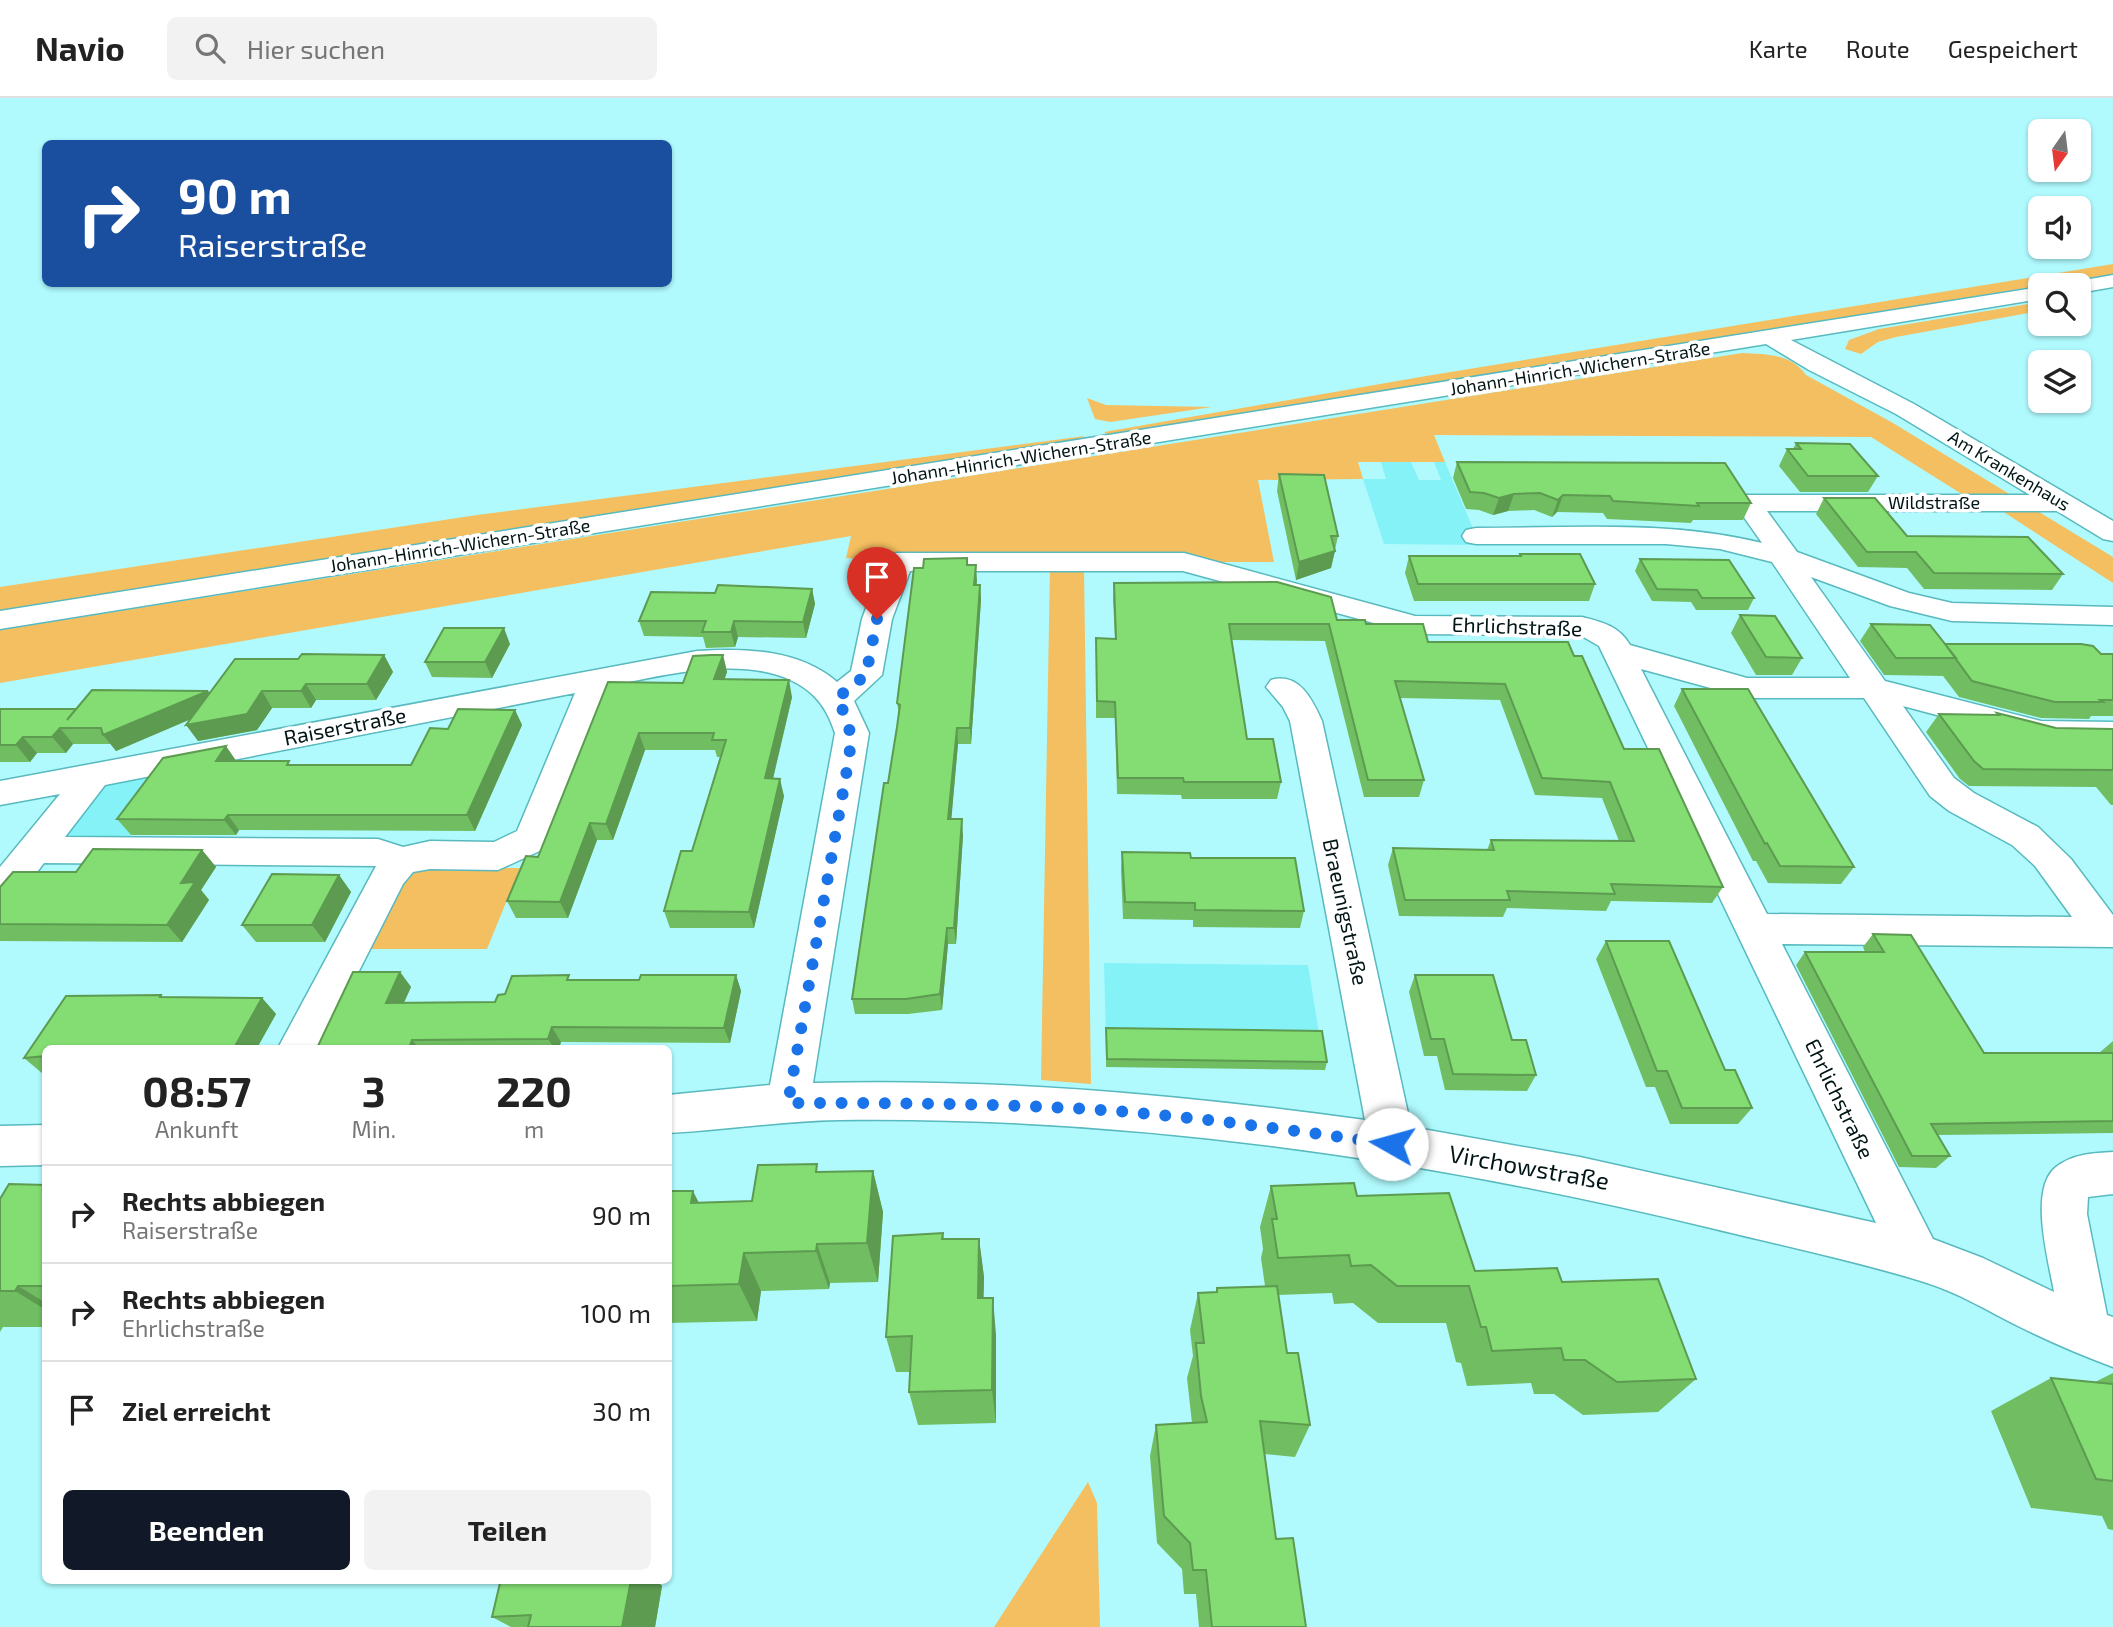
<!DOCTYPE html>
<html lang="de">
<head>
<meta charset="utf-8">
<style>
  :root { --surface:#fff; --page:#f2f2f2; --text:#222; --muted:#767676; --line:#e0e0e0; --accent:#111827 }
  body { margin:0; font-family:"Exo 2",sans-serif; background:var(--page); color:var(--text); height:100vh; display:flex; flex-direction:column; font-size:26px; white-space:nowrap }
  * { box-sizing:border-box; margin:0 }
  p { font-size:23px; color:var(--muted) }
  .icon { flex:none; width:38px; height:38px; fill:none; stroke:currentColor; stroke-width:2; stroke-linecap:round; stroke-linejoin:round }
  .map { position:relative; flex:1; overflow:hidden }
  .sheet { position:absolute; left:42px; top:947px; width:630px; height:539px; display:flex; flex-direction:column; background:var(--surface); border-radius:10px; box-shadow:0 2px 5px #0004 }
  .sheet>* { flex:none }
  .guide { position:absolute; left:42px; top:42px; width:630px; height:147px; border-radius:10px; box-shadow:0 2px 5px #0004; background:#1a4fa0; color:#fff; overflow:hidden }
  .needle { width:46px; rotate:194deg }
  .controls { position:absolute; left:2028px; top:21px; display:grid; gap:14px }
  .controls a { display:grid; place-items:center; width:63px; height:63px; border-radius:10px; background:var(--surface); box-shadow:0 2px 5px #0004; font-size:35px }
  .pin { position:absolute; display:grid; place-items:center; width:60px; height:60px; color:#fff; margin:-72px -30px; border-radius:50% 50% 50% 0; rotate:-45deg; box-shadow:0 0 7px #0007 }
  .pin .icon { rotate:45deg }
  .me { position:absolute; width:77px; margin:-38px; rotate:277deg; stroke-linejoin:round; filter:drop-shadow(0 0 5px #0008) }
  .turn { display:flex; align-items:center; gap:24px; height:147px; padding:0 21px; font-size:32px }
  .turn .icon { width:91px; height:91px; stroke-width:2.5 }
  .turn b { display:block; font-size:49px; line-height:60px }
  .eta { display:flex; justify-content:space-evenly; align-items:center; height:119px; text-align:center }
  .eta b { font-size:42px; font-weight:700; line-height:49px }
  .primary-button { display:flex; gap:14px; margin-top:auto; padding:14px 21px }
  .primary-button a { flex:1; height:80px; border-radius:10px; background:var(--accent); color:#fff; font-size:28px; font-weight:700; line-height:80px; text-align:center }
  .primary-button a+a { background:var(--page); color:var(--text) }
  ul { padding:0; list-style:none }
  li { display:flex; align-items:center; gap:21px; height:98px; padding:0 21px; border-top:2px solid var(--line) }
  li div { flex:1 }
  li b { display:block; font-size:26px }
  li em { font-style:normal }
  header { display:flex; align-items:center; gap:42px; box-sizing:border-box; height:98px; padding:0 35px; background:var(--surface); border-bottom:2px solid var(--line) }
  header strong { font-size:33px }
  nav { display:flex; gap:38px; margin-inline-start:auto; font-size:24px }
  .search { width:490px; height:63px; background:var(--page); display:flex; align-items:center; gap:18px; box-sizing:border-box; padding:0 24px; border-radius:10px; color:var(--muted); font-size:26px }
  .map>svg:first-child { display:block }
  .built { fill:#85f2f8 }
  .green { fill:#f4bf60 }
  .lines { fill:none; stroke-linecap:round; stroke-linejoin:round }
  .minor-casing { stroke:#58b9be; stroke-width:3 }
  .minor { fill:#fff; fill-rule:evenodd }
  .wall { fill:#71be62 }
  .shaded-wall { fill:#5c9b50 }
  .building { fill:#83dd72; stroke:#5c9b50; stroke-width:2 }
  .route { stroke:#1a73e8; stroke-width:12; stroke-dasharray:0 21.6 }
  .labels { text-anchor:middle; stroke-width:7; stroke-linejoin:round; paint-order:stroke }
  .far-street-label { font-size:18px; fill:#021516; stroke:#fff }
  .street-label { font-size:21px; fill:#021516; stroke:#fff }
  .near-street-label { font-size:24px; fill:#021516; stroke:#fff }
</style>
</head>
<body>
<header>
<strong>Navio</strong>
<div class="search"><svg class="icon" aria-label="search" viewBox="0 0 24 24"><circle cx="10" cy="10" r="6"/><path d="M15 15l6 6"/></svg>Hier suchen</div>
<nav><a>Karte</a><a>Route</a><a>Gespeichert</a></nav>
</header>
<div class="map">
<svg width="2113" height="1529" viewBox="0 0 2113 1529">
  <rect width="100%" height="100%" fill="#b0fafe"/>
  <path class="built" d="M1381,364H1411L1419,382H1441L1434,364H1445L1480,447L1384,446L1363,381H1386Z
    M176,674L127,742L51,743L85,700L111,684Z
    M1104,865L1308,867L1320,941L1106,939Z"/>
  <path class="green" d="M2113,166V176L1110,339L1104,334L1426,278Z
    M2040,204V213L1896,239L1878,244L1861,256L1845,251L1849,242L1879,231Z
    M1742,255C1767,256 1791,256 1806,277L1893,325L2113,459V485L1999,411L1968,400L1871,339L1434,337L1445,364H1358L1363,381L1258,382L1274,464H897L846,460L851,438L0,585V532Z
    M1087,300L1106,307L1212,309L1110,324L1095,321Z
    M1085,338L1070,346L0,512V489L477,417Z
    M1050,468H1084L1091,986L1041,982Z
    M422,770H520L487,851H363L396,784Z
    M1088,1384L1097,1405L1100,1529H994Z"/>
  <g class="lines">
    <defs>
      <path id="minor" d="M2113,177V189L2079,195V187H2070L2079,183Z
        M2040,189V201L1791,242L1914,306L2113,423V443L2103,441L2057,413H1767L1797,454L1909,495L1952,505L2113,509V527L1952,523L1890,508L1811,479L1885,583L2041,623L2113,624V646L2041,645L1903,608L1954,680L1974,695L2038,729L2071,761L2113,817V849L1782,846L1933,1141L1983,1160L2054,1194C2049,1164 2028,1091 2056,1069C2073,1056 2093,1055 2113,1054V1096L2088,1099L2087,1116L2107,1217L2113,1219V1269C2080,1257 2050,1244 2018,1228C1988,1213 1957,1194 1924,1184C1856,1163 1785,1148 1715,1131C1430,1062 1133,1018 839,1022C782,1023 726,1032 668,1035V997L770,987L835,635C830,621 825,609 814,598C766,551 668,576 610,588L544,751L498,772L430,771L413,774L403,786L320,950H278L376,768L44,765L13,805L0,809V769L60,696L0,707V683L697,553C744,550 799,551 837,584L851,573L862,521L883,464L887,458L897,455H1184L1415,518L1582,519C1602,524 1619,528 1630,547L1747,580H1850L1772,464L1720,451L1666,446H1476L1466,444L1462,438L1466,432L1476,430C1571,430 1669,422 1762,445L1734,405L1738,399L1747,397H2030L1896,316L1809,272L1766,246L0,531V513ZM910,473H1183L1414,536L1580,537L1599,548L1876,1125L1580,1059L1411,1029L1322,623C1312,601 1299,574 1271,582L1266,589L1283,609L1290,623L1365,1022C1183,997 997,980 813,985L869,635L854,603L882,577L892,521ZM1641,571L1747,600H1864L1930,698L1949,713L2012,747L2035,768L2072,819L1767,816ZM575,595L517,733L494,744L430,743L403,749L378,741L65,739L105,687Z
        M46,1027V1067L0,1068V1028Z"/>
    </defs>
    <use href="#minor" class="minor-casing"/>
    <use href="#minor" class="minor"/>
  </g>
  <path class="wall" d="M1796,345L1878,378L1868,394H1800L1779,368L1787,351H1793Z
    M1457,364L1751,405L1743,422H1693L1691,425L1607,421L1603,415L1557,414L1552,419L1534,412L1508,413L1493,417L1479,412L1466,411L1453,380Z
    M1279,376L1338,438L1331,470L1296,482L1277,393Z
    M1824,400L1907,438L2063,476L2052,492L1924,491L1907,470L1858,469L1816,416Z
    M1520,456L1595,486L1589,503H1414L1405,475L1409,458H1519Z
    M967,460L968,467H976V487H980L981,502L971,646H958L951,721L963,737L956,846H948L942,912L908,916H855L852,901L899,617L897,605Z
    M1640,461L1754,500L1748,512H1696L1691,504L1652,503L1635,473Z
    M1114,485L1366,526L1428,544L1574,558L1624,651L1723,789L1712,805L1611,803L1606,813L1507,810L1503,819L1399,818L1388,767L1393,750L1487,752L1491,742L1619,743L1602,700L1535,697L1500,602L1400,600L1424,682L1419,699H1364L1325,543L1232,542L1247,641L1281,684L1277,701H1182L1181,697L1117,696L1115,620H1096V540L1115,541L1113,501Z
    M812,491L815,506L806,540L738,539L735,549L706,550L703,539L644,538L639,523L715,495Z
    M1740,517L1802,560L1792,577H1756L1731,535Z
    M1871,526L1945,546L2113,556V618H2091L2089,621L2041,620L1959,599L1943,578L1884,577L1860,543Z
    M510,546L492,580L432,579L425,564Z
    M384,557L393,574L376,602H316L311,610H272L257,632L198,643L191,621L116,653L111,646H73L66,655H37L30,664H0V611H76L208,593L210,595L298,561Z
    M723,557L727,574L724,581L792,599L773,681L784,698L754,830H670L664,813L692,753L720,659H717L715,652H645L613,742H597L568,820H516L507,803L538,759L608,584L683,585Z
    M1682,591L1854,769L1841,786L1768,785L1756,763H1753L1674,608Z
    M515,612L522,627L475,733L239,732L236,737H131L117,721L236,663L291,667H411L448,631Z
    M1997,615L2056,630L2113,631V707H2111L2096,689L1969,688L1960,681L1926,634L1939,616L1995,617Z
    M202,752L216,769L201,792L209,802L182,844L0,843V789Z
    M1122,754L1191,760L1304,813L1300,830L1193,829V822L1123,821L1121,772Z
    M339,777L351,794L325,844H256L242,827Z
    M1873,836L1984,955H2099L2113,943V1035L1938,1037L1950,1058L1936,1070L1899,1069L1796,867L1805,854H1865L1863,849Z
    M1606,843L1725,972L1752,1010L1738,1026H1670L1655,989H1646L1596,861Z
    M400,874L411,889L404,904H495L505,896L571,882H639L736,877L741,893L730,945L561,944L559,950H317Z
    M1415,877L1512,942L1536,977L1527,993L1445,992L1437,958H1424L1409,894Z
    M161,897L163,899L262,900L276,916L257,950H46V975L43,976L24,960L66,898Z
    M1106,930L1327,964L1325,972L1106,969Z
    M873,1073L883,1114L878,1184L830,1185L829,1191L761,1193L757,1223L668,1225V1093L699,1105L752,1103L820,1074Z
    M46,1087V1229H3L0,1234V1101Z
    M1271,1088L1357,1098L1475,1173L1562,1184L1696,1281L1658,1314L1583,1317L1554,1296H1534L1531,1285L1467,1288L1461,1265L1456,1264L1446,1225H1378L1353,1205L1334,1206L1332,1195L1278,1197L1287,1255L1310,1327L1295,1359L1265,1356L1276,1441L1306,1529H1199L1196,1496H1184L1182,1471L1157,1445L1150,1358L1156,1327L1192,1325L1187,1280L1193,1258L1190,1232L1198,1195L1216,1194L1217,1190L1265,1188L1261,1160L1263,1151L1260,1129Z
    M943,1135L944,1141H979L984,1179L983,1200L996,1237V1325L918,1327L909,1294L910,1274H896L886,1239Z
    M2113,1275V1432L2108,1431L2102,1418L2031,1410L1991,1313L2051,1280L2095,1284Z
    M512,1482H656L662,1488L655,1529H511L492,1519Z"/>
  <path class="shaded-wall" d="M1514,396L1508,413L1493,417L1499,400Z
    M1563,397L1557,414L1552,419L1558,402Z
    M1335,453L1331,470L1296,482L1299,464Z
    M976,467L977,483L975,503L974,487Z
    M980,487L981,502L971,646L970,630Z
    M812,491L815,506L806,540L803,524Z
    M734,523L738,539L735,549L731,534Z
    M504,530L510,546L492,580L485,564Z
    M384,557L393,574L376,602L367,586Z
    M723,557L727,574L719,598L714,581Z
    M789,582L792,599L769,697L765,680Z
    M306,586L316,602L311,610L301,593Z
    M208,593L219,609L116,653L103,637Z
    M262,593L272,610L257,632L198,643L186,627Z
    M515,612L522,627L475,733L467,717Z
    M60,630L73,646L66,655L52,639Z
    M957,630L958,646L950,737L948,721Z
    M639,635L645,652L613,742L606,726Z
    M23,639L37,655L30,664L16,647Z
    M226,648L237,664L216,663Z
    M780,681L784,698L754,830L749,814Z
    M228,717L239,732L236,737L224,722Z
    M962,721L963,737L956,846L954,830Z
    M590,725L597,742L568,820L560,804Z
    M202,752L216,769L201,792L209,802L182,844L167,827L181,785Z
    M339,777L351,794L325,844L312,827Z
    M947,830L948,846L942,912L940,896Z
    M400,874L411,889L397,920L386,905Z
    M736,877L741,893L730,945L724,930Z
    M262,900L276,916L257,950H234Z
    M552,929L561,944L559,950H554L548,941Z
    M412,942L419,950H409Z
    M873,1073L883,1114L878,1184L867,1145Z
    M693,1093L713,1133L691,1105Z
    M979,1141L984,1179L983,1237L978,1200Z
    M817,1146L830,1185L829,1191L816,1153Z
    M744,1155L761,1193L757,1223L739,1186Z
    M18,1188L46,1205V1212L15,1193Z
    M993,1200L996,1237V1325L992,1292Z
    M631,1482H656L662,1488L655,1529H622Z"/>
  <path class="building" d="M1796,345L1850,346L1878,378H1808L1787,351H1801Z
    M1457,364L1725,365L1751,405H1697L1699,408L1613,403L1610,398L1563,397L1558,402L1540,395L1514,396L1499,400L1484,395L1470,394Z
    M1279,376L1324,377L1338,438H1331L1335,453L1299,464Z
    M1824,400H1875L1907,438L2028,439L2063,476L1934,475L1916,454H1867Z
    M1520,456H1580L1595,486H1418L1409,458H1521Z
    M967,460V467H976L974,487H980L970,630H957L948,721H962L954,830H947L940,896L906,901H852L884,685H888L897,629L900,607L897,605L914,470H923L924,461Z
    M1640,461L1729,462L1754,500H1702L1697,492L1657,491Z
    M1277,484L1331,499L1337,522H1365L1366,526H1423L1428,544H1568L1574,558H1582L1624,651H1659L1723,789L1611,786L1615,796L1507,793L1510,802H1405L1393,750L1494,752L1491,742L1634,743L1610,684L1542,680L1505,586L1395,583L1424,682H1368L1329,526H1229L1247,641H1273L1281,684H1184L1183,680H1118L1115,604L1097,603L1096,540L1116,541L1114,485Z
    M718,487L812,491L803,524L734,523L731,534H702L706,523H639L651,494L715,495Z
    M1740,517L1775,518L1802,560L1766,559Z
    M1871,526L1930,527L1956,560H1896Z
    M444,530H504L485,564H425Z
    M1945,546H2081L2093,548L2101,556H2113V602H2100L2103,604H2055L1972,583Z
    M302,556L384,557L367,586H306L301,593H262L247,616L186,627L235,561H298Z
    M711,557H723L714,581L789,582L765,680L780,681L749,814L664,813L681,753H692L726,642H712L714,635H639L606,726L590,725L560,804L507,803L526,758L538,759L608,584L683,585L693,558Z
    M1682,591H1748L1854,769L1780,768L1767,745L1765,746Z
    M92,592L208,593L103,637L101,630H60L52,639H23L16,647H0V611H76L67,622Z
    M458,611L515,612L467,717H228L224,722L117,721L163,660L226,648L216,663H289L287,667H411L430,630L448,631Z
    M1997,615L2056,630L2113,631V672L1983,671L1974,663L1939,616L1999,617Z
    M93,751L202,752L181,785L195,784L167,827L0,826V789L13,774H76Z
    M1122,754L1190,755L1191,760H1295L1304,813L1195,812V805L1125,804Z
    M272,776L339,777L312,827H242Z
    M1873,836L1911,837L1984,955H2113V1023L1931,1026L1950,1058H1912L1805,854H1884Z
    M1606,843H1669L1725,972H1735L1752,1010H1682L1667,973H1657Z
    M353,874H400L386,905L495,904L498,897L505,896L512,878L569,877L567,882H639L641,877H736L724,930L552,929L548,941L412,942L409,950H317Z
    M1415,877H1493L1512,942H1526L1536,977L1453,976L1444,941H1431Z
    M161,897L160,899L262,900L234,950H46V958L24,960L66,898Z
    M1106,930L1322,933L1327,964L1107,961Z
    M817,1066L816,1074L873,1073L867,1145L817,1146L816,1153L744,1155L739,1186L668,1188V1093H693L691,1105L752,1103L758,1067Z
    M1354,1085L1357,1098L1449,1095L1475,1173L1557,1170L1562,1184L1658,1181L1696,1281L1617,1284L1585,1262H1564L1561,1250L1492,1253L1486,1229H1481L1469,1188H1397L1371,1167L1351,1168L1349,1157L1278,1160L1272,1121H1277L1271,1088Z
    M9,1086L46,1087V1188H18L15,1193H0V1101Z
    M943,1135L942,1141H979L978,1200H993L992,1292L909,1294L912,1238L886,1239L893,1138Z
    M1277,1188L1287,1255H1298L1310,1327L1260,1323L1276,1441L1293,1440L1306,1529H1212L1206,1472H1193L1190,1445L1164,1418L1156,1327L1207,1324L1201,1298L1196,1245H1204L1198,1195L1217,1194V1190Z
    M2051,1280L2113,1286V1383L2096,1381Z
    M512,1482H631L622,1529H528L531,1517L492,1519L500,1485H511Z"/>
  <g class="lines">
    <path class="route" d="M877,521L866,577L836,601C850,621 852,636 849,660L788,1005C892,1005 997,1005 1102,1012C1199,1019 1296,1033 1392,1046"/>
  </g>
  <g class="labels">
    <g class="far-street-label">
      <text transform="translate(1580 271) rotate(-9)" y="6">Johann-Hinrich-Wichern-Straße</text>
      <text transform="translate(1021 360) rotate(-9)" y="6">Johann-Hinrich-Wichern-Straße</text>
      <text transform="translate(2009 373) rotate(31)" y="6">Am Krankenhaus</text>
      <text x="1934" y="411">Wildstraße</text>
      <text transform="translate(460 448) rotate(-9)" y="6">Johann-Hinrich-Wichern-Straße</text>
    </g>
    <g class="street-label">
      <text transform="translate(1517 529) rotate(2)" y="7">Ehrlichstraße</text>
      <text transform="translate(345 629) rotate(-11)" y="7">Raiserstraße</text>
      <text transform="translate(1345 814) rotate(78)" y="7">Braeunigstraße</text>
      <text transform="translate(1839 1001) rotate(64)" y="7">Ehrlichstraße</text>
    </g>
    <g class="near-street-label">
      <text transform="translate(1529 1070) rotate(10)" y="8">Virchowstraße</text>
    </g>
  </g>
</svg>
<div class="controls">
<a><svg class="needle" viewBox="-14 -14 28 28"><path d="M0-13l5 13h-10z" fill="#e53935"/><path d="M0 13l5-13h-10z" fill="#767676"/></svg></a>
<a><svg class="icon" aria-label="sound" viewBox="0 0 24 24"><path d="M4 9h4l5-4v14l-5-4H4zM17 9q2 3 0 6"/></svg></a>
<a><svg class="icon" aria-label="search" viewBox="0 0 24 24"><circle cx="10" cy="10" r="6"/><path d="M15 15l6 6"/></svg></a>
<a><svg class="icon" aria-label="layers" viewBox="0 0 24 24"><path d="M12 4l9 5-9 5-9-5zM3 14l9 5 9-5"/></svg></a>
</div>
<div class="pin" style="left:877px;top:521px;background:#d93025"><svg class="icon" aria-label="arrive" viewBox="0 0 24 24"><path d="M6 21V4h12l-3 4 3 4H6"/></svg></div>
<svg class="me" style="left:1392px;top:1046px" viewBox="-20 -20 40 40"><circle r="19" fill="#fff"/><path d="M0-13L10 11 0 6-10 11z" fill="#1a73e8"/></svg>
<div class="guide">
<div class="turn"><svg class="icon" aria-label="right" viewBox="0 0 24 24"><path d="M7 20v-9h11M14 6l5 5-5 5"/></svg><div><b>90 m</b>Raiserstraße</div></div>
</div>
<section class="sheet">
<div class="eta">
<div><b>08:57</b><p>Ankunft</p></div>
<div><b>3</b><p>Min.</p></div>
<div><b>220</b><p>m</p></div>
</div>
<ul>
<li><svg class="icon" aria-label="right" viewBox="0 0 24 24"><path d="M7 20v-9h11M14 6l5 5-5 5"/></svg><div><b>Rechts abbiegen</b><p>Raiserstraße</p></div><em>90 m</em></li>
<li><svg class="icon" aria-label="right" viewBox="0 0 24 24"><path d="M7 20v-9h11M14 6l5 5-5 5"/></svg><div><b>Rechts abbiegen</b><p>Ehrlichstraße</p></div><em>100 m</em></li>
<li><svg class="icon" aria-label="arrive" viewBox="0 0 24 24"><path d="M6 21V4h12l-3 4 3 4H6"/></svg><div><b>Ziel erreicht</b></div><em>30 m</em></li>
</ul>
<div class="primary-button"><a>Beenden</a><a>Teilen</a></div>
</section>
</div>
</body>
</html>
